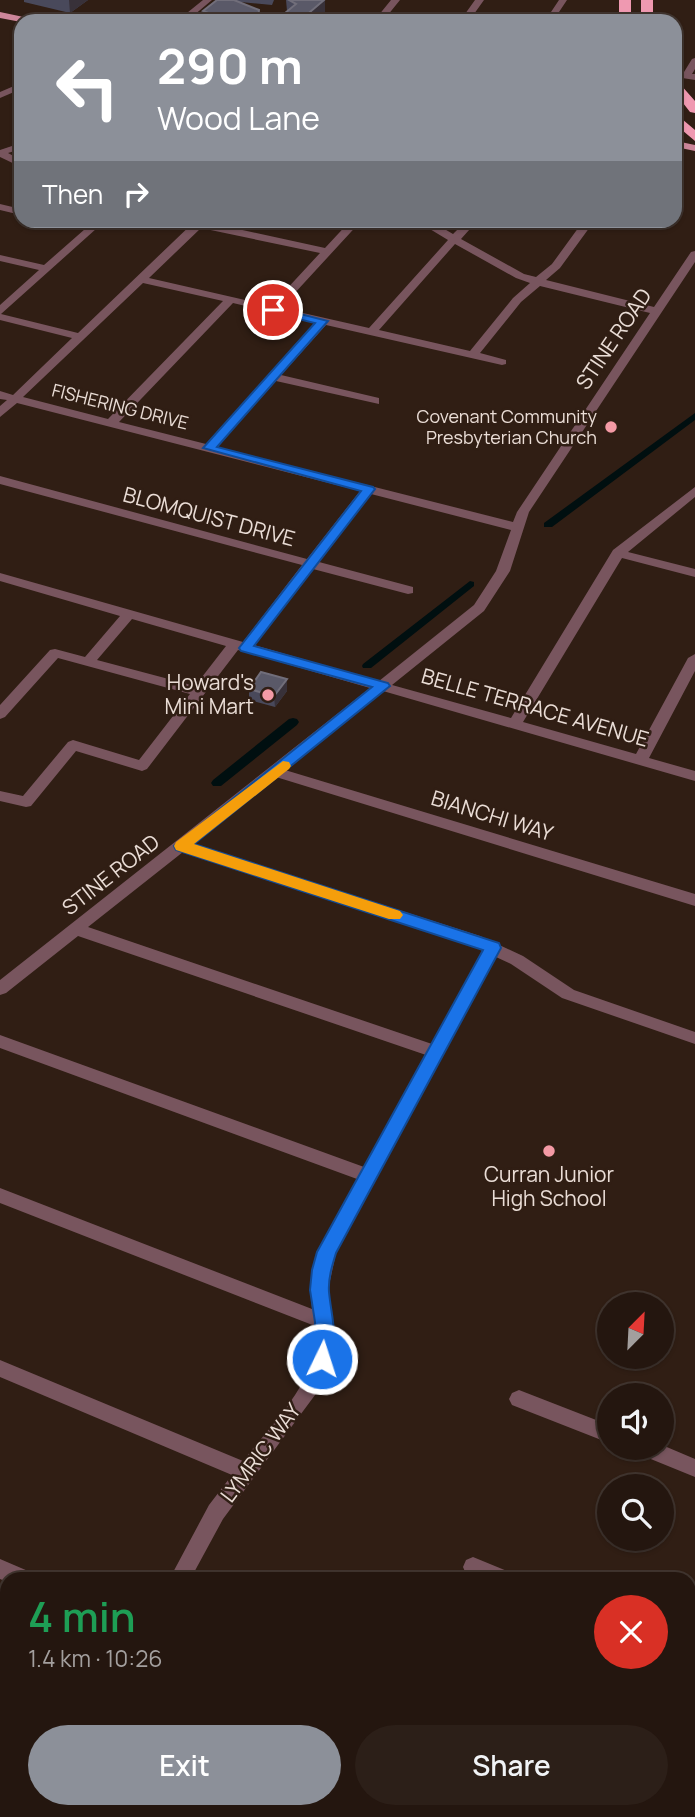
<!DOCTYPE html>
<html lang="en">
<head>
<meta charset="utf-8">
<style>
  :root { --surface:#24160f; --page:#2c1f18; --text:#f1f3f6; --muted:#a39f9e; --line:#41352f; --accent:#8c9099 }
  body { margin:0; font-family:Manrope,sans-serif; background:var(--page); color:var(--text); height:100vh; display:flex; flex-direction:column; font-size:26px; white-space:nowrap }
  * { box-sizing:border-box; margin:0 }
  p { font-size:23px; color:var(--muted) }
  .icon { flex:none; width:38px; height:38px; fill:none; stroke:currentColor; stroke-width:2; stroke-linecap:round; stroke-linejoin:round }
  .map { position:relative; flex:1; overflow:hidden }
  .sheet { position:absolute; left:0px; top:1572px; width:696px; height:247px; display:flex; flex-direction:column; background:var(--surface); border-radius:21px 21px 0 0; box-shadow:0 2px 5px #0004,0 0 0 2px var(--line) }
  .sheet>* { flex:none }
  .top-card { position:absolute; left:14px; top:14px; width:668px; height:214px; border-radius:21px; box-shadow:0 2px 5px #0004,0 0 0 2px var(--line); background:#8c9099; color:#fff; overflow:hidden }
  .needle { width:46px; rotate:24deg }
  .controls { position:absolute; left:597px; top:1292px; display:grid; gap:14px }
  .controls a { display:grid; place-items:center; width:77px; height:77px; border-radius:50%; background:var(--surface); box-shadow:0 2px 5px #0004,0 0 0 2px var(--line); font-size:35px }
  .pin { position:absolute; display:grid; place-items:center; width:60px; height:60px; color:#fff; margin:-30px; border:4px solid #fff; border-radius:50%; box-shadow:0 2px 7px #0007 }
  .me { position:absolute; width:77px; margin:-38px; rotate:4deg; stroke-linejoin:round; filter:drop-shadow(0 0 5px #0008) }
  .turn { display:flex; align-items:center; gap:24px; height:147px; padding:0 28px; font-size:32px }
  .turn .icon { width:91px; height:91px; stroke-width:2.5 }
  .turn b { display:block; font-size:49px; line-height:60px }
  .then { display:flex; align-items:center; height:66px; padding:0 28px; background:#0003; gap:14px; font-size:26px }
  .round { display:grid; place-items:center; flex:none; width:74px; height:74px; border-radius:37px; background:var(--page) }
  .overview { display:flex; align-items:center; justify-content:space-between; height:119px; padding:0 28px }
  h1 { font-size:42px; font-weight:600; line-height:52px; color:#1e9e55 }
  .action { display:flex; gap:14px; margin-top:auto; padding:14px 28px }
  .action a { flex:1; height:80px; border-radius:42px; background:var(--accent); color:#fff; font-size:28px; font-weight:600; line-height:80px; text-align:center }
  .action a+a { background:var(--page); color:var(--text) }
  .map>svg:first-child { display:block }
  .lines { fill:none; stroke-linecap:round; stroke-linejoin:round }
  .canal { fill:#000f10; fill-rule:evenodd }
  .minor { fill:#78555e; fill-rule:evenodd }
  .major { fill:#cd869a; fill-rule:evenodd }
  .highway { fill:#ef99b1; fill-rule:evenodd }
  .wall { fill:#49495b }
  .shaded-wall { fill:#383139 }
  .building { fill:#5a5968; stroke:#716e7a; stroke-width:2 }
  .route { fill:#1a73e8; stroke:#114b97; stroke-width:2 }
  .slow { fill:#f59e0b }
  .poi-dot { fill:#f49aa5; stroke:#301e14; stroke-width:2.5 }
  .labels { text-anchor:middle; stroke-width:5; stroke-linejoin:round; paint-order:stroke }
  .far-street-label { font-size:18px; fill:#eaddd6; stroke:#301e14 }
  .far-poi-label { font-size:18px; fill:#eaddd6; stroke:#301e14; text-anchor:end }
  .street-label { font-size:21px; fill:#eaddd6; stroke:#301e14 }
  .poi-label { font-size:21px; fill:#eaddd6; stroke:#301e14; text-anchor:end }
</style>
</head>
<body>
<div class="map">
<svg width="695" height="1817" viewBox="0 0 695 1817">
  <rect width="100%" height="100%" fill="#301e14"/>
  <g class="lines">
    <path class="canal" d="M695,413V420L552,527H544V523Z
      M470,581L474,582V586L371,668H363L362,666L363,664Z
      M293,718L297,719L299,722L297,725L221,786H213L211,783L213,780L289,719Z"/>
    <path class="minor" d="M203,0H212L187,21H177Z
      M391,0H400L383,21H374Z
      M475,0H484L469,21H460Z
      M559,0H567L553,21H545Z
      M695,58V69L692,74H695V80L676,77V71L684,72L692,59Z
      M21,83V89L0,98V92Z
      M21,143V149L8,153L21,160V167L0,157V150Z
      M0,204L21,209V215L0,210Z
      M56,220H76L90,224L94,220H106L1,314L78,333L196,220H208L206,222L325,248L351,220H362L281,308L369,328L448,240L415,220H429L453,234L467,220H478L461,239L524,274L536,277L552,264L584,220H595L560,268L546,280L654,307L691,252L695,251V262L529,512L510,571L484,611L392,685L511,718L613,550L695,487V497L628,552L695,569V577L622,558L523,722L636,754L688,658L695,654V671L649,758L695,771V781L383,691L285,770L695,894V906L276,777L192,844L480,936L523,956L574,990L695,1032V1044L562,998L511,964L496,957L336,1253L328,1290L336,1340L332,1359L318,1391L223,1519L191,1578H170L209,1505L232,1475L0,1377V1360L243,1461C272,1423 322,1378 315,1326L0,1203V1188L312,1309C306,1260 335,1220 357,1179L0,1048V1035L364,1167L426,1055L78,936L6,993L0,995V980L370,688L238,650L147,769L142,771L76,751L31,806L26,807L0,801V791L23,796L68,742L73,740L139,760L190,694L58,658L5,717L0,719V705L50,650L55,649L85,657L120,616L0,581V573L243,642L302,565L0,484V476L307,559L360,491L17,403L0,417V406L7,400L0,399V391L13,395L72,338L0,320V305L39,270L0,261V255L44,265L85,229ZM201,228L320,253L271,306L149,278ZM455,244L516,278L530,283L513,298L470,351L379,330ZM143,283L223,301L108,419L23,397ZM540,286L650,313L517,512L513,522L217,447L276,381L379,404V398L281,375L326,325L502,365L506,364V360L480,353L521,302ZM233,303L316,323L206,444L119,422ZM371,494L511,530L496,571L474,605L379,681L254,645L313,569L408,594L413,593V587L319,562ZM132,619L226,646L195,686L97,660ZM183,852L468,944L483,951L432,1044L88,927Z
      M519,1390L609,1425V1443L512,1405L509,1399L512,1393Z
      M662,1445L695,1459V1477L636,1453L633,1447Z
      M473,1557L507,1571L510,1578H477L466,1574L463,1567L466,1560Z
      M0,1559L28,1571L31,1578H7V1582L0,1579Z
      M690,1648L695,1650V1671L690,1669Z
      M0,1793L7,1796V1811H35L37,1817L0,1816Z
      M43,1811H66L64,1817H41Z
      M523,1811H556L558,1817H525Z"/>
    <path class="major" d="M0,12L33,19L34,21L21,22L0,18Z
      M676,141L695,145V151L676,147Z"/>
    <path class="highway" d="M619,0H631V21H619Z
      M641,0H653V21H641Z
      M676,83L680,84L695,101V113L690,112L676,94Z
      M676,114L695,130V141L676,125Z"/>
  </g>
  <path class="wall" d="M24,0H88L70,13L24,2Z
    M217,0H274L272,5L240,2L260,21H204L203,11Z
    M286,0H325V12L314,21H284V14L287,11Z
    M287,679V691L275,707L249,700V689Z"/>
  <path class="shaded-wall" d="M69,0H88L70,13Z
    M325,0V12L314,21H303V18Z
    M287,679V691L275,707L274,696Z"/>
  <path class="building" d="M217,0H234L259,10L258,21H219L207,16L211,14L203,11Z
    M289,0H324L303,18L284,14L296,4Z
    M261,672L287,679L274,696L249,689Z"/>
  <path class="route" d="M273,307L328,321L217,447L373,487L375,489L254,646L388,683L390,686L194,844L499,943L501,948L336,1253C332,1266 328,1279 329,1292C331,1315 340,1343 329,1365L322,1368L315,1365L313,1359L315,1322L310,1290L312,1270L317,1252L483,950L176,850L174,846L372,687L241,651L239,648L361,491L203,448L315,323L269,312L268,310Z"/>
  <path class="slow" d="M283,761L289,762L291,766L289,769L194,844L400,911L403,915L400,919H389L176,850L174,846L176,842Z"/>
  <g class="poi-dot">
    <circle cx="611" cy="427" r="7"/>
    <circle cx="268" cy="695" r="7"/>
    <circle cx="549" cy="1151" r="7"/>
  </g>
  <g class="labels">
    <g class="far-street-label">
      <text transform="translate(120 407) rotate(14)" y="6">FISHERING DRIVE</text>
    </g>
    <g class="far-poi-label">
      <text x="597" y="423">Covenant Community<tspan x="597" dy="21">Presbyterian Church</tspan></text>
    </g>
    <g class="street-label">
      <text transform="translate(614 339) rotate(-56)" y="7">STINE ROAD</text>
      <text transform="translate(209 517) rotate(15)" y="7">BLOMQUIST DRIVE</text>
      <text transform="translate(535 708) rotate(16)" y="7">BELLE TERRACE AVENUE</text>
      <text transform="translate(492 816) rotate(17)" y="7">BIANCHI WAY</text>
      <text transform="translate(111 875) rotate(-38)" y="7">STINE ROAD</text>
      <text transform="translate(261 1453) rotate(-53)" y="7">LYMRIC WAY</text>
    </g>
    <g class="poi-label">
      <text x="254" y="690">Howard's<tspan x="254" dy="24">Mini Mart</tspan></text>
      <text x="549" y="1182" text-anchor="middle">Curran Junior<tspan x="549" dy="24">High School</tspan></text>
    </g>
  </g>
</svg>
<div class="controls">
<a><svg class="needle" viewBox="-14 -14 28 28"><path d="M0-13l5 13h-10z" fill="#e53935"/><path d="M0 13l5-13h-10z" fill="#a39f9e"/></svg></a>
<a><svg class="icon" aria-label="sound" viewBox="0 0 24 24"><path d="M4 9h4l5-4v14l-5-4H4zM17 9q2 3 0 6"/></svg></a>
<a><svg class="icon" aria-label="search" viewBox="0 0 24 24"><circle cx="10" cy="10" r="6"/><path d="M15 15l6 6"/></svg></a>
</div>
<div class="pin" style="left:273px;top:310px;background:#d93025"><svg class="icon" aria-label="arrive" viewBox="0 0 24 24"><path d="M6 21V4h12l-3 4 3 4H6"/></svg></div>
<svg class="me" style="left:322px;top:1359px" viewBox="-20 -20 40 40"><circle r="17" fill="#1a73e8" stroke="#fff" stroke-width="3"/><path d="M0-11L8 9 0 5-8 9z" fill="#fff"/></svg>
<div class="top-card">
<div class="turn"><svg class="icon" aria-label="left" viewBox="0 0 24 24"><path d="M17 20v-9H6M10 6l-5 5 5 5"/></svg><div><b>290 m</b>Wood Lane</div></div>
<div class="then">Then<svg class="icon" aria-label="right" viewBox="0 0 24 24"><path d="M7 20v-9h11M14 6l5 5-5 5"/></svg></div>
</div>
<section class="sheet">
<div class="overview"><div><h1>4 min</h1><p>1.4 km · 10:26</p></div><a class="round" style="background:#d93025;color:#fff"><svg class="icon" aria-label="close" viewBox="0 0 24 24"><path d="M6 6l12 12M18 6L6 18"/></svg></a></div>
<div class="action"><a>Exit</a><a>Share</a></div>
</section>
</div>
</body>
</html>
